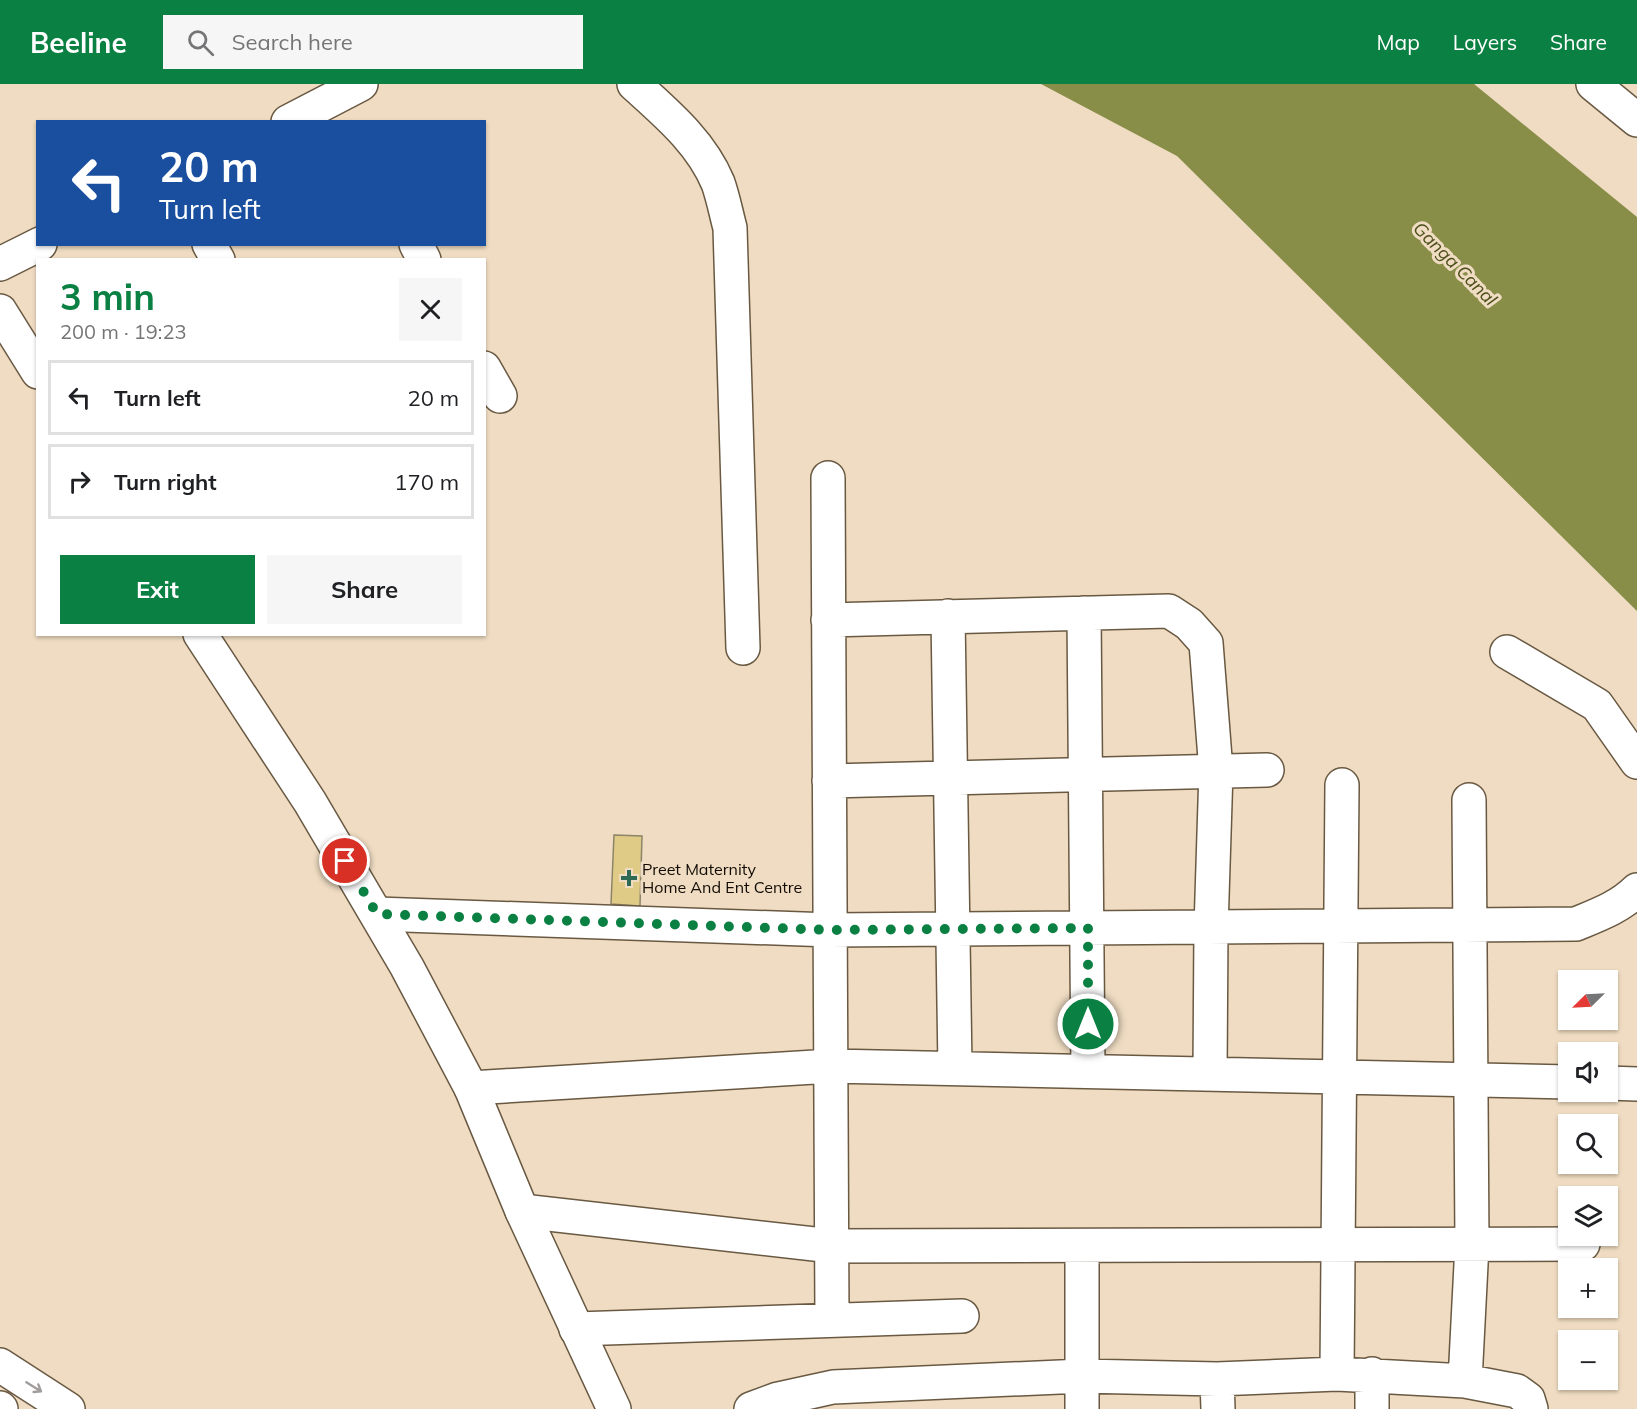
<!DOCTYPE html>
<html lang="en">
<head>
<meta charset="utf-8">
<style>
  :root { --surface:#fff; --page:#f6f6f6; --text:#202124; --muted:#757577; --line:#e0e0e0; --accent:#0b8043 }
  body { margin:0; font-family:Mulish,sans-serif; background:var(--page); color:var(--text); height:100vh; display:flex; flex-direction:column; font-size:22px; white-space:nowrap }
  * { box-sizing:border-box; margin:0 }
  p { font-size:20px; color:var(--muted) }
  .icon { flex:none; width:33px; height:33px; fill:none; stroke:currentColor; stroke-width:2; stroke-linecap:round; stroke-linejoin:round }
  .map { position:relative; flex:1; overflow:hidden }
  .side { position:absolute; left:36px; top:174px; width:450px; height:378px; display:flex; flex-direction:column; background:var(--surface); border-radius:0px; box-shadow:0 2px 4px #0004 }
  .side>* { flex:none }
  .guide { position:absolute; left:36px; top:36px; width:450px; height:126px; border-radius:0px; box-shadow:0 2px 4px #0004; background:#1a4fa0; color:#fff; overflow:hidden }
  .needle { width:39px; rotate:246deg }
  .tools { position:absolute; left:1558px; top:886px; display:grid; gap:12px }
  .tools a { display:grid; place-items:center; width:60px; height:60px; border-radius:0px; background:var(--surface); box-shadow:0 2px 4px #0004; font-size:30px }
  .pin { position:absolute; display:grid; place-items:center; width:51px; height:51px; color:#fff; margin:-26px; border:3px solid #fff; border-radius:50%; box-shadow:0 2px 6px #0007 }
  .me { position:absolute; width:66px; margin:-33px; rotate:0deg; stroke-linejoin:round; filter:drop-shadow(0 0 4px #0008) }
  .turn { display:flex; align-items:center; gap:21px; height:126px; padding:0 24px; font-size:27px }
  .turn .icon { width:78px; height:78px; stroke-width:2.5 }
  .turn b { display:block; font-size:42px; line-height:51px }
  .round { display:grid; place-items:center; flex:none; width:63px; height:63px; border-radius:0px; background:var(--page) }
  .head { display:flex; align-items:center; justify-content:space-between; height:102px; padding:0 24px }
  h1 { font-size:36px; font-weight:700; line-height:45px; color:var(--accent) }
  .primary-button { display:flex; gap:12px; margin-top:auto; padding:12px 24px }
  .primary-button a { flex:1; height:69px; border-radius:0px; background:var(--accent); color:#fff; font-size:24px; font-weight:700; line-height:69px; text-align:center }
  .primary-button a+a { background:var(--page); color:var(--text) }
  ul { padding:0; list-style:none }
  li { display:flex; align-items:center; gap:18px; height:75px; margin:0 12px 9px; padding:0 12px; border:3px solid var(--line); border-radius:0px }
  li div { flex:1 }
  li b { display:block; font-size:22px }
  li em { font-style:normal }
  header { display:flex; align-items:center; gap:36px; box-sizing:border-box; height:84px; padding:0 30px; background:var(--accent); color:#fff }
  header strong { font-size:28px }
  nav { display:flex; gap:33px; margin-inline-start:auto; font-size:21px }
  .search { width:420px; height:54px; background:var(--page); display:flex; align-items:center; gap:15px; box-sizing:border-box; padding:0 21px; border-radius:0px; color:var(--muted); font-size:22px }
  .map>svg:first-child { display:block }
  .water { fill:#888d48 }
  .building { fill:#dfcb86; stroke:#8d8569; stroke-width:1.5 }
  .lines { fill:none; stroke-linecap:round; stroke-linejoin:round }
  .minor-casing { stroke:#695942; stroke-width:36 }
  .tertiary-casing { stroke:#695942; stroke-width:36 }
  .secondary-casing { stroke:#695942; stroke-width:36 }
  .minor { stroke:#fff; stroke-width:33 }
  .tertiary { stroke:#fff; stroke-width:33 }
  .secondary { stroke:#fff; stroke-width:33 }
  .oneway { stroke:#a09d9b }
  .route { stroke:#0b8043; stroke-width:10; stroke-dasharray:0 18 }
  .poi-dot { fill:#2f6a54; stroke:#efdcc2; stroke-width:2 }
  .labels { text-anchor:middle; stroke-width:6; stroke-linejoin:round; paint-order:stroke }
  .poi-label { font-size:16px; fill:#110b04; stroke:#efdcc2; text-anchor:start }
  .water-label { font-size:18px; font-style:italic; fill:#4d501c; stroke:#efdcc2 }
</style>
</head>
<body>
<header>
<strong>Beeline</strong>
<div class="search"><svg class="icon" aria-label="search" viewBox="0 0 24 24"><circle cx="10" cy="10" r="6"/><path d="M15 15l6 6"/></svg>Search here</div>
<nav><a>Map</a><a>Layers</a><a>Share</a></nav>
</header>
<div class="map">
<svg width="1637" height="1325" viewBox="0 0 1637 1325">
  <rect width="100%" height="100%" fill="#efdcc2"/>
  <path class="water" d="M1041,0H1474L1637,133V527L1177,72Z"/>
  <path class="building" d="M614,751L642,752L640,822L611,820Z"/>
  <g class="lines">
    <defs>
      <path id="minor" d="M634,0C666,29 701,58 718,99C723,113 726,129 730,144L743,564
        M1593,0L1637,36
        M288,38L361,0
        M209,160L218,176
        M416,160L424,176
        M0,180L40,160
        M484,284L500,312
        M828,394L832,1236
        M1084,529C1084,682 1088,834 1088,987
        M948,532L955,984
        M828,536L1169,527L1189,540L1206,559L1216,687L1211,844L1210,990
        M1507,568L1597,621L1637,678
        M829,697L1267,686
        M377,830L830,846L1576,840C1598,831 1620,823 1637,806
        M1608,999L1637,1000
        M471,1004L831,982L1569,998
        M522,1127L832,1162L1583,1160
        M576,1245L962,1232
        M1337,1290L1342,701
        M1372,1290V1325
        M1217,1295L1218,1325
        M1465,1297L1472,1161L1469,716
        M751,1325L778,1315L833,1303L1082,1292L1217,1295L1337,1290L1465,1297L1517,1307L1528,1315L1531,1325
        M1082,1325V1162"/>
      <path id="tertiary" d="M0,227L38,288
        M200,550L310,718L407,883L471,1004L522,1127L614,1325"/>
      <path id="secondary" d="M0,1281L68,1325
        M0,1324L1,1325"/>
    </defs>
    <use href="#minor" class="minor-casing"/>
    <use href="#tertiary" class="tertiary-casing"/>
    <use href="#secondary" class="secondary-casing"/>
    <use href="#minor" class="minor"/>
    <use href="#tertiary" class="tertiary"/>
    <use href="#secondary" class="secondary"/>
  </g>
  <defs><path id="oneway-shaft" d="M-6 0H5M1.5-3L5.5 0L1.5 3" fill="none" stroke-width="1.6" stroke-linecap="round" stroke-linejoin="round" transform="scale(1.5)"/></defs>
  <use class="oneway" href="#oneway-shaft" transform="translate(34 1303) rotate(32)"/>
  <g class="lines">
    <path class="route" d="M345,777L377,830L830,846L1088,844V940"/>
  </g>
  <path class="poi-dot" d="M626 785h6v6h6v6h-6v6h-6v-6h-6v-6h6z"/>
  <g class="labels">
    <g class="poi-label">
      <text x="642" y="791">Preet Maternity<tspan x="642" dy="18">Home And Ent Centre</tspan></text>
    </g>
    <g class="water-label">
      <text transform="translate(1455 180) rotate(45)" y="6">Ganga Canal</text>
    </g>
  </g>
</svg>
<div class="tools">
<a><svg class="needle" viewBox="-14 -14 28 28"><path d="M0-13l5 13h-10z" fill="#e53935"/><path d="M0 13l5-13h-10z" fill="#757577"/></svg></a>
<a><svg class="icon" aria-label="sound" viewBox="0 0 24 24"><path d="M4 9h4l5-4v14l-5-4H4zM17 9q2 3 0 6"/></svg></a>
<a><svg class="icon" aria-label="search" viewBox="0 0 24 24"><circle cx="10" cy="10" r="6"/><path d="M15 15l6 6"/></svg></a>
<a><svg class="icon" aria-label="layers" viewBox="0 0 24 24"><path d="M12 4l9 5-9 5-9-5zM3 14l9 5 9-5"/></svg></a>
<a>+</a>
<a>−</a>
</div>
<div class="pin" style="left:345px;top:777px;background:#d93025"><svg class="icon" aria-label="arrive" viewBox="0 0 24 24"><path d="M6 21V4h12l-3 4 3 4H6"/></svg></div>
<svg class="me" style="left:1088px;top:940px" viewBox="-20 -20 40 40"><circle r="17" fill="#0b8043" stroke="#fff" stroke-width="3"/><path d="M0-11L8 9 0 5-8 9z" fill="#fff"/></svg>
<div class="guide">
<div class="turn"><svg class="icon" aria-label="left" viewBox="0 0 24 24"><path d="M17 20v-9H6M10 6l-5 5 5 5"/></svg><div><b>20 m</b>Turn left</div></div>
</div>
<section class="side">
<div class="head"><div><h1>3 min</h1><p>200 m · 19:23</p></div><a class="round"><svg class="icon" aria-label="close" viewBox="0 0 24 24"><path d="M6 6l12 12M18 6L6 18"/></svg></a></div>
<ul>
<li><svg class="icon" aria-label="left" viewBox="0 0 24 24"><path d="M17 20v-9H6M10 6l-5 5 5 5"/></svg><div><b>Turn left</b></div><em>20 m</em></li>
<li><svg class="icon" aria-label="right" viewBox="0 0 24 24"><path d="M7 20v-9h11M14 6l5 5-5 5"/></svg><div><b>Turn right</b></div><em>170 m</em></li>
</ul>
<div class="primary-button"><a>Exit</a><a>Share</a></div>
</section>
</div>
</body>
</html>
